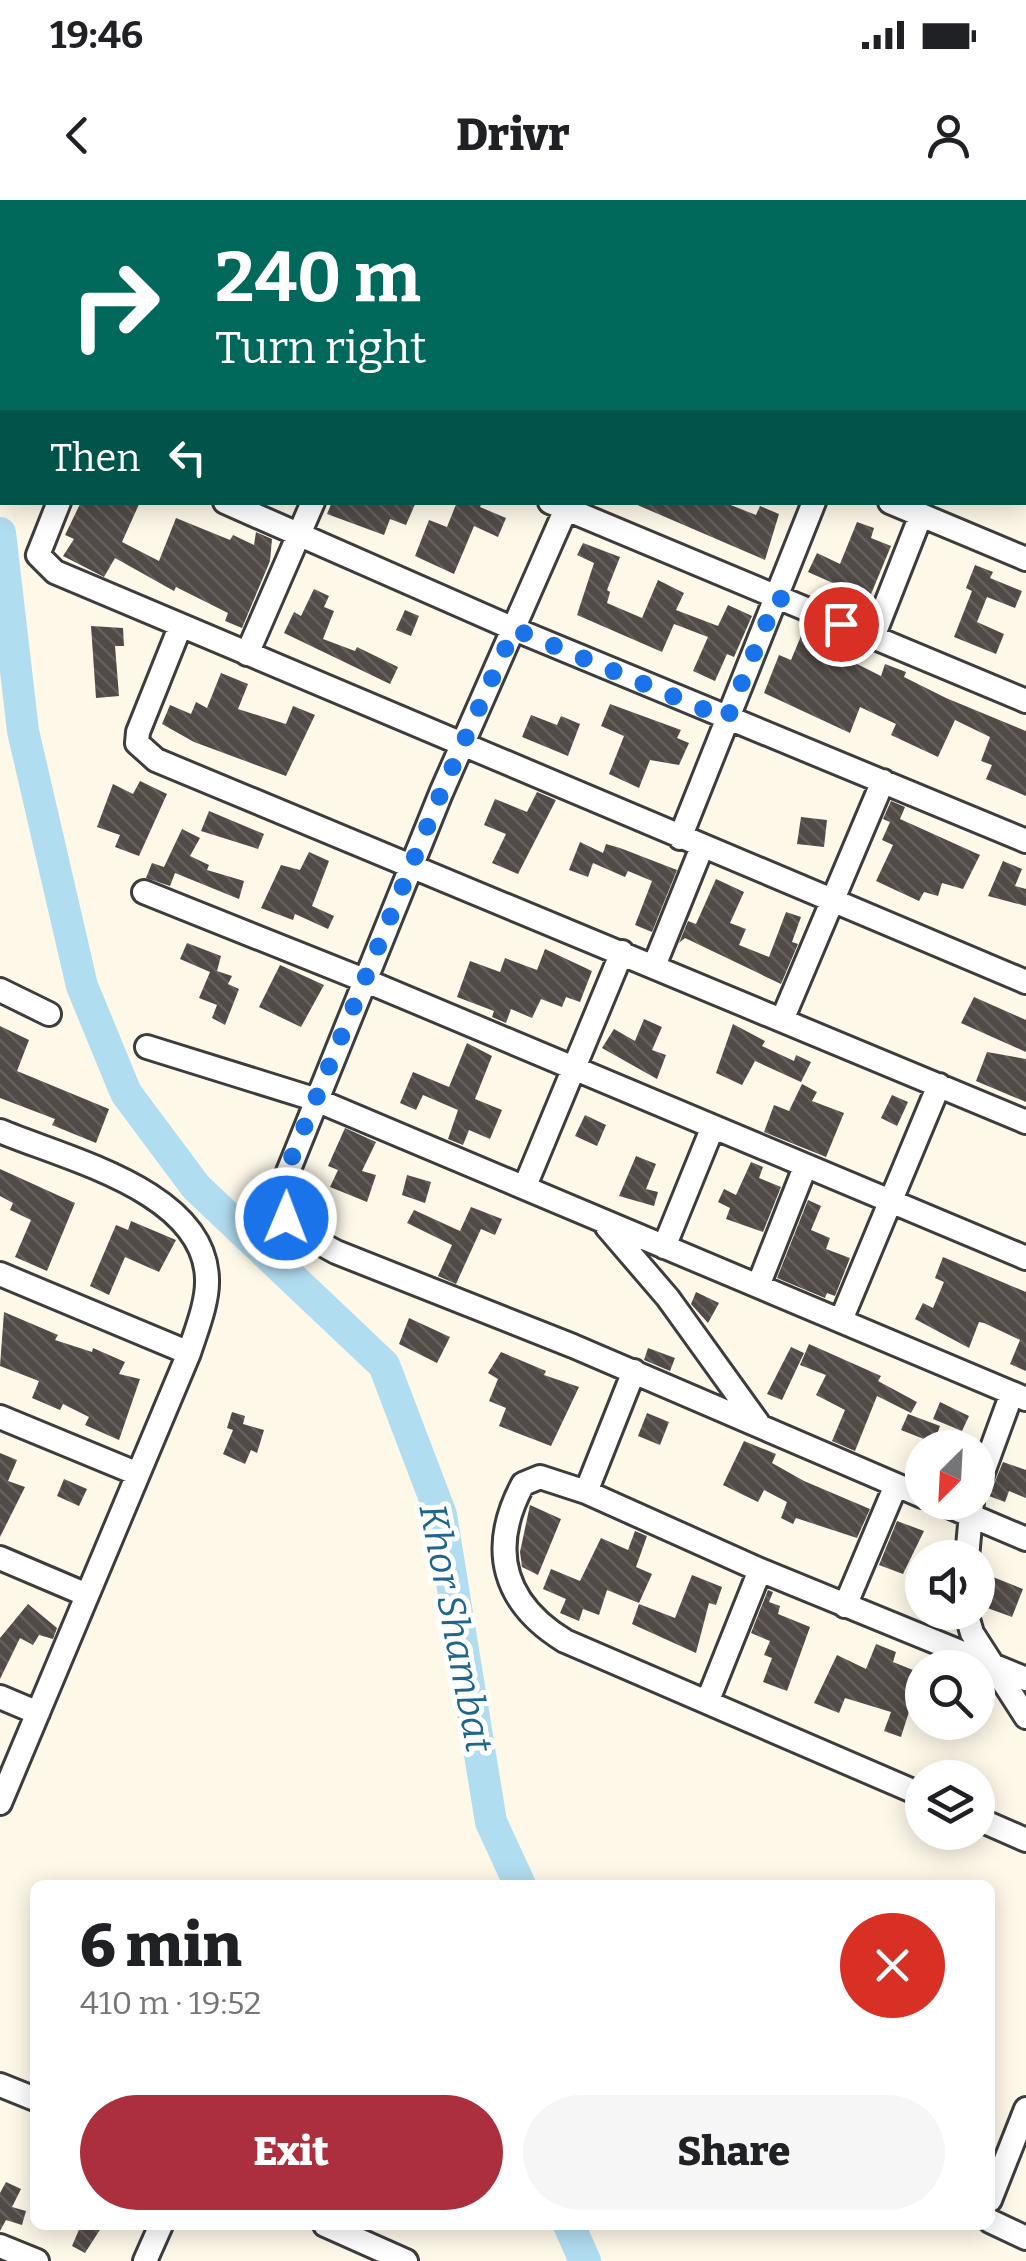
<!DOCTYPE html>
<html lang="en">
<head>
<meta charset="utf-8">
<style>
  :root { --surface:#fff; --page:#f6f6f6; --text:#202124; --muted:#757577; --accent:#ac2f3d }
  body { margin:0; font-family:Bitter,serif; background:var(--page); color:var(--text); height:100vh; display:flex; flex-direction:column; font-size:38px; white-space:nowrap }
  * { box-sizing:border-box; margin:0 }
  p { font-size:32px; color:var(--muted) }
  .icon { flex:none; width:55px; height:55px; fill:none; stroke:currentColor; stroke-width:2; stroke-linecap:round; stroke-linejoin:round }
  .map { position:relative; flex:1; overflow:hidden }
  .drawer { position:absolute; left:30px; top:1680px; width:965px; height:350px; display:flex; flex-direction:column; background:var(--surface); border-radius:15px; box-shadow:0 5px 25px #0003 }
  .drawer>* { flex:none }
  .top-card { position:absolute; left:0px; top:0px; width:1028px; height:305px; box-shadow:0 5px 25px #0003; background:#00695c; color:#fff; overflow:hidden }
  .needle { width:65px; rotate:204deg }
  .controls { position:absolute; left:905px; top:1230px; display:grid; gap:20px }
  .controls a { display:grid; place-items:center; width:90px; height:90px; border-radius:50%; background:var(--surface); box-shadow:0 5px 25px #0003; font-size:50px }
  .pin { position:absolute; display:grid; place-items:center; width:85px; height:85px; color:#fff; margin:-42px; border:5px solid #fff; border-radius:50%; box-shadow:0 2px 10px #0007 }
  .me { position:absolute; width:110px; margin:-55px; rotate:1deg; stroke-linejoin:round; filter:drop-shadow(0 0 8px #0008) }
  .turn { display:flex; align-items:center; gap:35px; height:210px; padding:0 50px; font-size:45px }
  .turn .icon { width:130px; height:130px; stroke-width:2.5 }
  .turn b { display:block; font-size:70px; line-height:85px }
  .then { display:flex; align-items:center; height:95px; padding:0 50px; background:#0003; gap:20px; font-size:38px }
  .round { display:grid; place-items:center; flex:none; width:105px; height:105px; border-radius:52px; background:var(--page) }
  .head { display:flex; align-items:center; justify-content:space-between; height:170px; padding:0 50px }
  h1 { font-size:60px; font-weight:800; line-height:75px }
  .primary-button { display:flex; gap:20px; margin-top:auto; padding:20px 50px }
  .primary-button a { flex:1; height:115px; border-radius:60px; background:var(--accent); color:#fff; font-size:40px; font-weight:800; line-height:115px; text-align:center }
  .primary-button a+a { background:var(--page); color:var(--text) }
  .status { display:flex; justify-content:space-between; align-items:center; height:70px; padding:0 50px; background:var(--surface); direction:ltr }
  .status svg { height:28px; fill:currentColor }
  header { display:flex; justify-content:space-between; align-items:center; height:130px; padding:0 50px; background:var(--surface); font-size:45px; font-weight:800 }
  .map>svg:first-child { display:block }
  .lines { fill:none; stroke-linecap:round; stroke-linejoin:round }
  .river { stroke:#b1ddf0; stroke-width:32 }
  .building { fill:url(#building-back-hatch) }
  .minor-casing { stroke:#3d3d3d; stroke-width:28 }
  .minor { stroke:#fff; stroke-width:22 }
  .route { stroke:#1a73e8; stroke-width:18; stroke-dasharray:0 32.4 }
  .labels { text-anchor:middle; stroke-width:10; stroke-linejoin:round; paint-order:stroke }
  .water-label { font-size:38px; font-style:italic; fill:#1f668f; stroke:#fff }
</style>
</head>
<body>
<div class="status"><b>19:46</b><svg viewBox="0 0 49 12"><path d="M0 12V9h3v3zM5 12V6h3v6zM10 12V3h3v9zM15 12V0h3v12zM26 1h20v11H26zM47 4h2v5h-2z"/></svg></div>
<header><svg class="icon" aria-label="back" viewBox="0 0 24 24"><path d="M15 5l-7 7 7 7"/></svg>Drivr<svg class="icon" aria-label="person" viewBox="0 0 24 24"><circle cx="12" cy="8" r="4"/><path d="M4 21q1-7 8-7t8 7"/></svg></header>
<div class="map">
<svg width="1026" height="2061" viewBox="0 0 1026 2061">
  <defs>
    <pattern id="building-back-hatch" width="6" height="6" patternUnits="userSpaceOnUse" patternTransform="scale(2.5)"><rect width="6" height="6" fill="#514a47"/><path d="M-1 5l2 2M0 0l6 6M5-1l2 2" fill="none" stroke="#65605d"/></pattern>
  </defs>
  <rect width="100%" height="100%" fill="#fdf8e8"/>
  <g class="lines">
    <path class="river" d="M0,333L23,531L82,786L126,893L196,987L384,1165L441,1315L491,1622L520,1685
      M569,2025L585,2061"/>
  </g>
  <path class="building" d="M81,302H140L122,342L159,361L176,318L230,340L233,335L254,345L256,332L272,339L270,361L242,428L225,421L228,413L176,387L174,391L115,358L104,377L63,356L74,339L65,335Z
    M332,302H416L406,325L390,319L384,335L327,314Z
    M457,302H482L480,307L506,318L498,337L474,326L454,374L415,356L429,320L447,327Z
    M723,302L756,315L760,306L779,314L765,360L635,304Z
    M857,322L874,328L871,338L891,346L869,399L808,372L817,353L840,364Z
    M583,343L620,357L607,390L610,392L607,403L642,418L658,380L684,393L676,410L718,426L728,405L752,416L734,457L727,454L715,481L693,471L708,437L674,424L662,452L577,415L594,363L577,355Z
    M975,365L993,372L990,378L1022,391L1015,408L987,397L977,422L1004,434L996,454L954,437L972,391L966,388Z
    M314,389L329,396L324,407L334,411L323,439L355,451L357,447L398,467L390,484L284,433L294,412L301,416Z
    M405,410L419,416L411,436L396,430Z
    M91,426L123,428L124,446H115L119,496L96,498Z
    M801,436L881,476L885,464L906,472L904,477L946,498L1026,531V596L986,579L992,565L981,561L990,537L955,520L938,557L891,535L896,524L860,507L850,533L764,493L779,455L791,460Z
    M221,473L248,484L238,509L286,524L293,506L315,515L286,576L194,542L162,524L170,505L191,514L196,502L207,508Z
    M610,504L681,530L677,538L689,543L679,565L650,560L639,588L609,574L624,536L601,526Z
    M531,515L557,525L561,516L580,524L568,556L522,537Z
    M140,581L167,594L139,656L115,647L120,635L97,627L113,584L133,594Z
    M537,592L556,600L518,674L492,663L506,634L484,625L495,599L527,612Z
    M891,601L905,607L900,619L980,655L963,689L942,683L938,696L924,692L919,701L876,681L893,645L882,640L890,622L883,619Z
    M209,611L264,634L258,649L201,631Z
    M801,617L827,620L824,647L797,644Z
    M182,629L200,638L190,656L209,665L207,670L244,681L239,699L175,673L170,686L146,678L152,663L164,667Z
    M580,642L603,653L606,644L620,648L677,670L652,732L635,725L652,681L628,671L625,677L593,663L588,677L569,670Z
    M309,652L329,661L312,706L334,716L328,729L295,714L293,720L261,708L281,665L300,670Z
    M1003,661L1022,669L1015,686L1026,689V706L988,696Z
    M716,679L744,692L730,723L746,729L739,745L769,757L786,712L801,717L792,742L798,744L781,784L685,738L679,743L688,721L696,724Z
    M187,743L221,756L217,771L232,776L228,784L239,789L225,825L212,818L217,805L199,798L210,772L180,759Z
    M545,749L592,771L580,802L566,797L562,807L541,799L532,818L511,809L506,823L492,817L494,811L457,797L470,761L500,772L505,758L537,770Z
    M280,765L324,785L301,827L259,807Z
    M974,797L1026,820V852L961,823Z
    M644,819L662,827L652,850L666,855L657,879L602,848L614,829L635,841Z
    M733,824L765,841L762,846L794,861L796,855L811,862L801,882L755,861L742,885L716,873Z
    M0,826L29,840L17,871L109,909L96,943L52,925L55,919L0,898Z
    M467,843L492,856L475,899L502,910L490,939L469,930L463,945L448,939L458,910L423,895L416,910L400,903L413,872L449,887Z
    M987,852L1026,859V902L976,881Z
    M802,884L817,892L812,901L844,913L826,957L764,932L774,905L789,911Z
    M892,895L908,902L897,926L881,918Z
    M585,915L606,925L597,946L575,936Z
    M345,928L376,942L362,971L376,975L367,1002L330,987L338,970L328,966Z
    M636,956L656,964L646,989L658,992L654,1006L619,996Z
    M751,962L763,967L759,978L781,987L763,1032L726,1019L730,1008L718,1002L724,989L736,995Z
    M0,969L75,1003L47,1071L15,1057L31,1020L10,1010L13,1003L0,996Z
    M407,975L431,982L425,1003L402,995Z
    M808,1000L821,1006L811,1030L830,1038L826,1049L850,1058L835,1096L827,1093L825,1098L777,1078Z
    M471,1007L502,1019L495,1035L481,1029L456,1084L438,1076L452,1045L407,1023L414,1010L460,1031Z
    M131,1021L176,1040L159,1072L125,1057L109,1095L90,1086L116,1025L128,1030Z
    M943,1057L1026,1092V1171L1010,1164L1020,1140L984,1123L979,1122L969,1148L915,1119L923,1103L933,1108L944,1082L935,1078Z
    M696,1092L719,1103L708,1123L691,1104Z
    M4,1112L58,1135L55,1140L92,1152L93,1148L125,1162L119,1174L140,1179L119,1240L85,1225L89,1217L63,1204L60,1210L32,1198L39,1181L0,1166Z
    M409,1118L450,1137L437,1163L399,1144Z
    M809,1144L881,1176L878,1181L917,1202L911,1213L877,1196L855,1251L832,1241L845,1210L816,1195L826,1175L800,1165Z
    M791,1147L804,1153L782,1200L767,1194Z
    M648,1148L675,1158L670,1171L644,1160Z
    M501,1152L546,1171L544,1175L579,1187L551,1246L499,1226L506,1208L489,1201L498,1179L488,1173Z
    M940,1202L969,1216L962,1231L933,1219Z
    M232,1212L245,1216L243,1224L264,1230L257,1253L251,1250L245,1264L223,1254L233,1230L227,1228Z
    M647,1213L669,1222L660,1245L638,1236Z
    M908,1214L940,1226L934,1243L901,1230Z
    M744,1241L776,1254L772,1263L804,1281L870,1309L857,1338L796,1318L793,1324L781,1318L787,1302L764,1290L758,1302L723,1285Z
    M0,1253L17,1260L8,1281L25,1287L0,1337Z
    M1003,1262L1026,1270V1298L1009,1291L1005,1302L989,1296Z
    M64,1279L87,1289L79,1306L57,1296Z
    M530,1305L561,1319L538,1375L522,1367L520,1352Z
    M897,1321L924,1331L903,1374L879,1365Z
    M635,1331L647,1336L636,1367L652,1374L639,1403L607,1390L599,1415L583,1409L579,1421L560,1413L566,1399L543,1389L551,1369L580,1381L601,1338L628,1350Z
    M978,1371L1023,1389L1012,1417L979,1405Z
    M692,1375L722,1387L716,1405L709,1403L696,1453L632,1424L639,1404L675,1418Z
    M768,1390L773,1392L769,1402L780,1406L778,1414L810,1427L787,1491L763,1482L772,1458L764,1455L770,1441L751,1433Z
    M28,1404L57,1428L53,1439L39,1435L33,1445L20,1438L0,1479V1438Z
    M876,1444L896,1452L893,1462L913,1470L910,1477L919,1480L901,1537L884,1531L891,1512L845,1498L839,1513L814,1503L837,1455L866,1469Z
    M983,1487L994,1495L978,1530V1498Z
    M6,1982L21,1989L12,2007L26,2011L22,2025L6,2020L0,2031V1993Z
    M81,2025H103L85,2053L72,2046Z"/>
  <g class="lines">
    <defs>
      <path id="minor" d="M209,0L215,2
        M838,0L844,2
        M140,2L141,0
        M704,2L705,0
        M1025,76L1026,77
        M1025,217H1026
        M59,302L38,355L55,372L1026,782
        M225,302L514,429L1026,641
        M550,302L1026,501
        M569,302L441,593L279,994C288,1026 306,1036 336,1052L573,1146L922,1296
        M890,302L1026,359
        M180,427L138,532L137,543L156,560L1026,922
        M873,437L921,315
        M247,454L313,302
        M680,638L814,302
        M144,692L364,780L1026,1058
        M654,766L702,647
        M0,790L49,814
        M782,820L883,581
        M147,847L314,899L1026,1199
        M0,931C66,959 205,991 207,1079C208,1102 196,1131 189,1153
        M525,986L622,752
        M607,1027L668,1098L758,1223
        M664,1047L712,929
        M0,1074L189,1153L0,1603
        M758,1086L805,967
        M841,1120L939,885
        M0,1217L138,1274
        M978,1286L1012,1193
        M586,1292L634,1171
        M939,1302L1026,1339
        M0,1358L87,1395
        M967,1358L972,1302
        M845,1406L896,1285
        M966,1412L972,1433L1026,1517
        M0,1497L38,1513
        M708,1500L760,1370
        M922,1595L565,1441C503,1403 488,1349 523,1284L540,1277L586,1292L760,1370L1026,1479
        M978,1619L1026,1640
        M0,1885L35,1899
        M990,2000L1026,1909
        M990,2021L1026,2038
        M325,2025L406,2061
        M0,2046L37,2061
        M145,2061L161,2025"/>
    </defs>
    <use href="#minor" class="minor-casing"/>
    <use href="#minor" class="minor"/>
  </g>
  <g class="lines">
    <path class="route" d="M286,1018L279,994L285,974L441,593L514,429L727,519L777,397L841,424"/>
  </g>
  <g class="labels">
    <g class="water-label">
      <text transform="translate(456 1428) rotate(79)" y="13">Khor Shambat</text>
    </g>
  </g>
</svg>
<div class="controls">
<a><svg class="needle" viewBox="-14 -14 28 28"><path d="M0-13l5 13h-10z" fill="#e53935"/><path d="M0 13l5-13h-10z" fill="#757577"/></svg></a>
<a><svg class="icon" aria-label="sound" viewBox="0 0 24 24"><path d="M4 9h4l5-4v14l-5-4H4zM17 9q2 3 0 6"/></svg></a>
<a><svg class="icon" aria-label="search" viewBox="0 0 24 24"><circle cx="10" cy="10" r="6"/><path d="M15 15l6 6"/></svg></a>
<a><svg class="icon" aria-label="layers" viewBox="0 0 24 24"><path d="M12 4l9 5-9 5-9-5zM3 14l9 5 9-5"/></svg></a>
</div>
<div class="pin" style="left:841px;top:424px;background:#d93025"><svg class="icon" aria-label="arrive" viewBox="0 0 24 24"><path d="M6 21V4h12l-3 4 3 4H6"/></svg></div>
<svg class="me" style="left:286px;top:1018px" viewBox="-20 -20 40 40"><circle r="17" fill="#1a73e8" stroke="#fff" stroke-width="3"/><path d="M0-11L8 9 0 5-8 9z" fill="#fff"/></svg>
<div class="top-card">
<div class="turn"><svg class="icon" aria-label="right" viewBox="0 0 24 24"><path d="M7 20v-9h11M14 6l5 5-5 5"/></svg><div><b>240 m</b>Turn right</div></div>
<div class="then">Then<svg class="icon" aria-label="left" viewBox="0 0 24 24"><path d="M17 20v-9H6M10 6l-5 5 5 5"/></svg></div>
</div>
<section class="drawer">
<div class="head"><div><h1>6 min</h1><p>410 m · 19:52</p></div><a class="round" style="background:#d93025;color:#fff"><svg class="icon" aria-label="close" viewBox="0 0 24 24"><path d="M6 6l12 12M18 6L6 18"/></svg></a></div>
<div class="primary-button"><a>Exit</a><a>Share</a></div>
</section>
</div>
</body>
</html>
